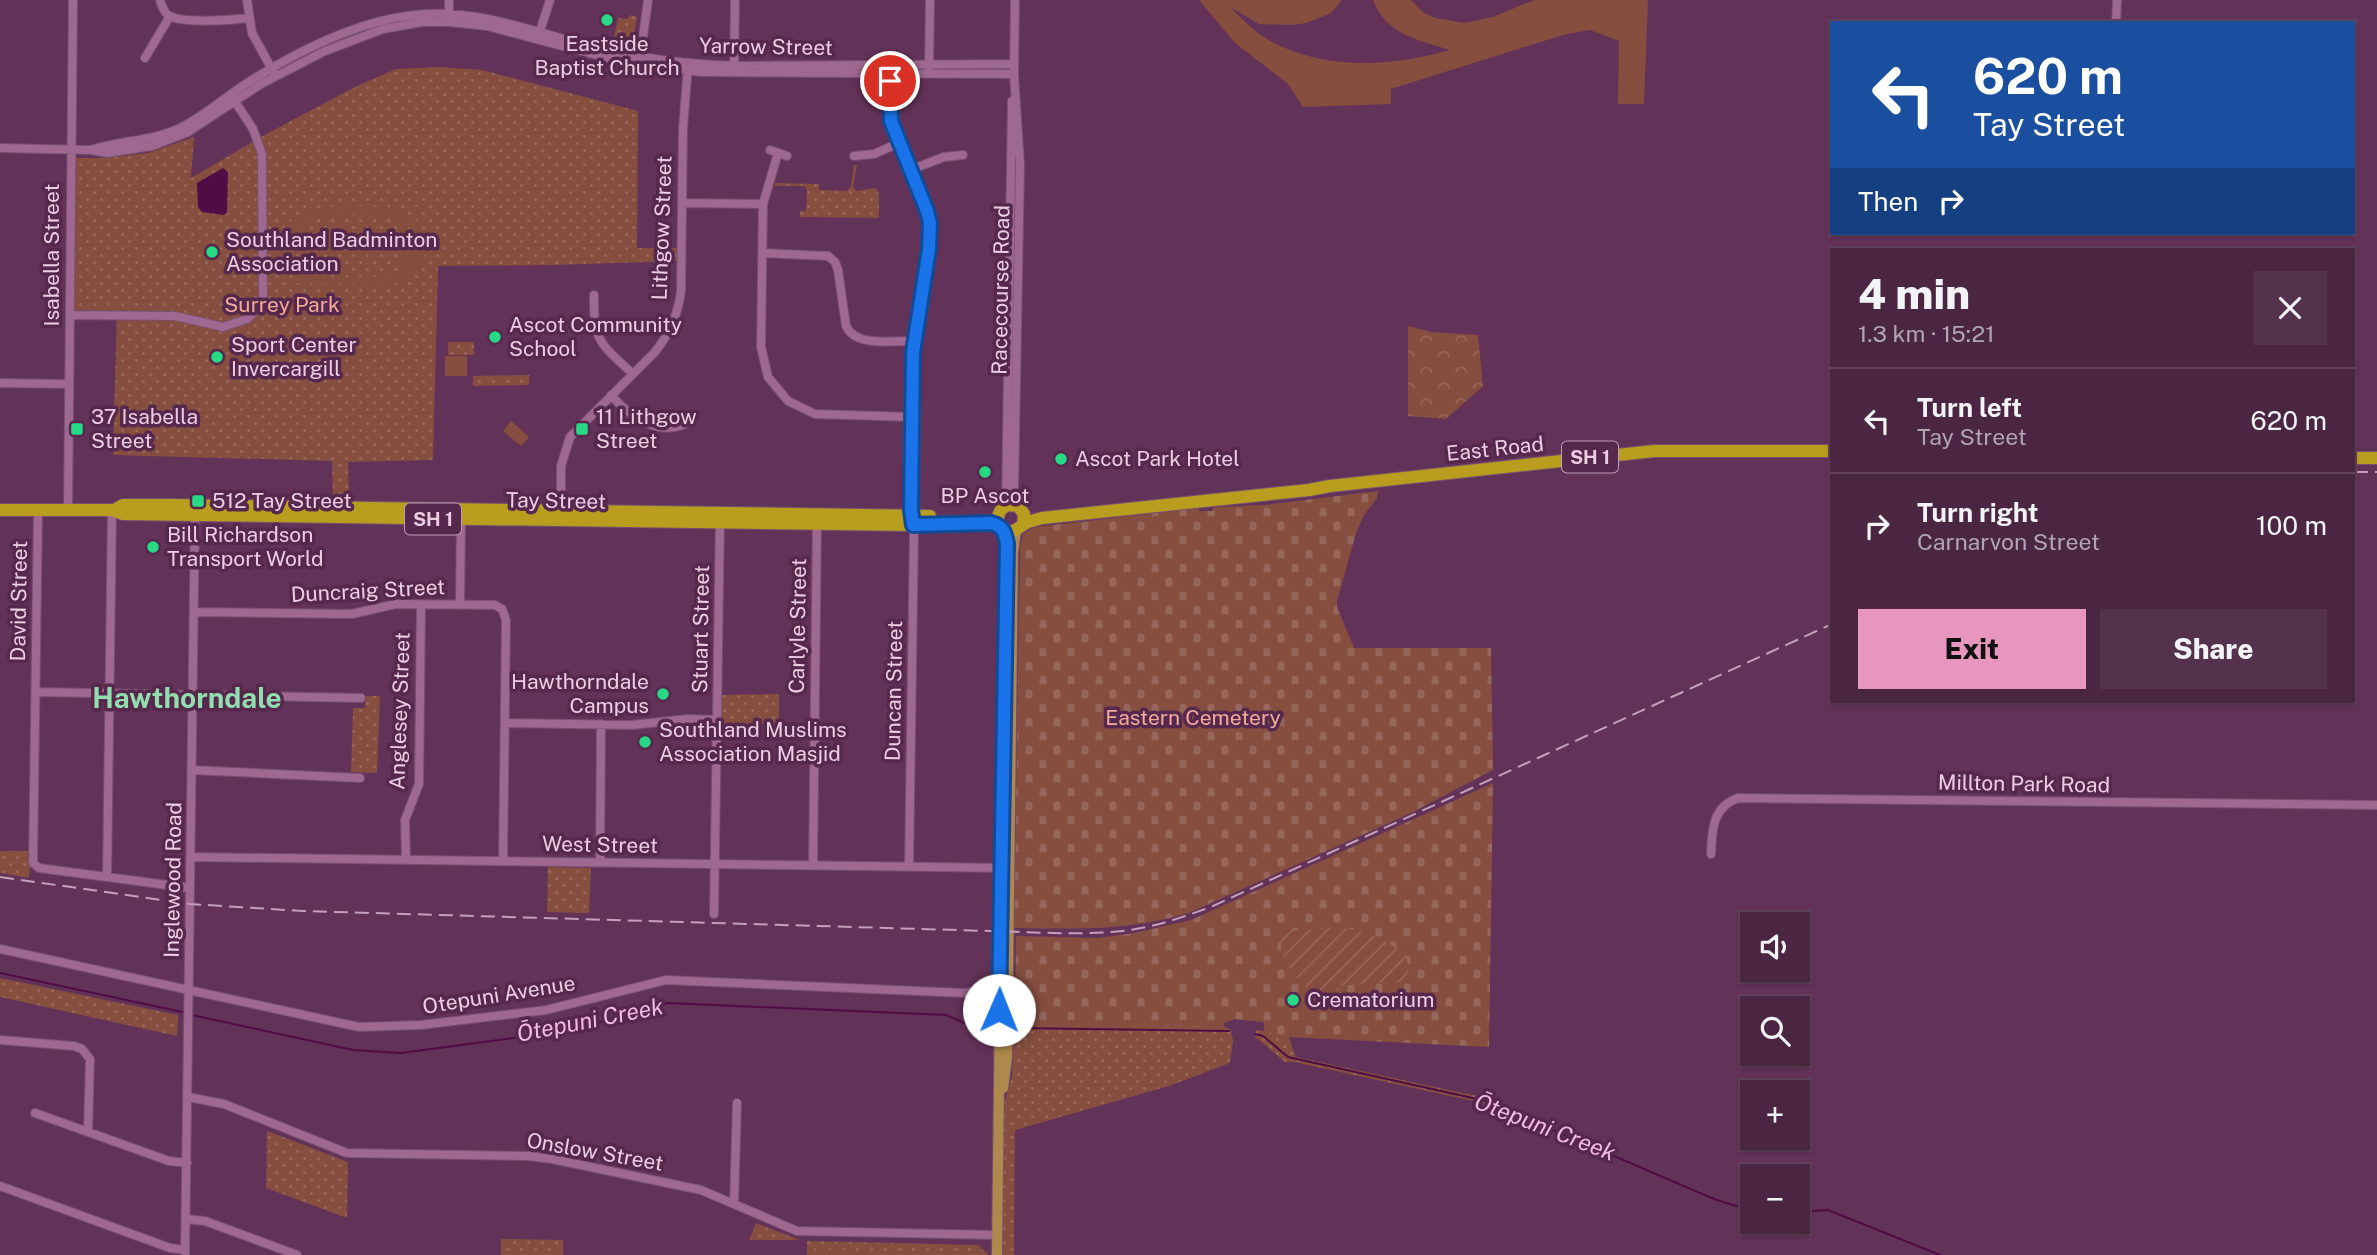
<!DOCTYPE html>
<html lang="en">
<head>
<meta charset="utf-8">
<style>
  :root { --surface:#4a2642; --page:#54324d; --text:#f1f3f6; --muted:#b2a5b2; --line:#61435b; --accent:#e797bd }
  body { margin:0; font-family:"Public Sans",sans-serif; background:var(--page); color:var(--text); height:100vh; display:flex; flex-direction:column; font-size:26px; white-space:nowrap }
  * { box-sizing:border-box; margin:0 }
  p { font-size:23px; color:var(--muted) }
  .icon { flex:none; width:38px; height:38px; fill:none; stroke:currentColor; stroke-width:2; stroke-linecap:round; stroke-linejoin:round }
  .map { position:relative; flex:1; overflow:hidden }
  .drawer { position:absolute; left:1830px; top:248px; width:525px; height:455px; display:flex; flex-direction:column; background:var(--surface); border-radius:0px; box-shadow:0 2px 5px #0004,0 0 0 2px var(--line) }
  .drawer>* { flex:none }
  .hud { position:absolute; left:1830px; top:21px; width:525px; height:214px; border-radius:0px; box-shadow:0 2px 5px #0004,0 0 0 2px var(--line); background:#1a4fa0; color:#fff; overflow:hidden }
  .fabs { position:absolute; left:1740px; top:912px; display:grid; gap:14px }
  .fabs a { display:grid; place-items:center; width:70px; height:70px; border-radius:0px; background:var(--surface); box-shadow:0 2px 5px #0004,0 0 0 2px var(--line); font-size:35px }
  .pin { position:absolute; display:grid; place-items:center; width:60px; height:60px; color:#fff; margin:-30px; border:4px solid #fff; border-radius:50%; box-shadow:0 2px 7px #0007 }
  .me { position:absolute; width:77px; margin:-38px; rotate:1deg; stroke-linejoin:round; filter:drop-shadow(0 0 5px #0008) }
  .turn { display:flex; align-items:center; gap:24px; height:147px; padding:0 28px; font-size:32px }
  .turn .icon { width:91px; height:91px; stroke-width:2.5 }
  .turn b { display:block; font-size:49px; line-height:60px }
  .then { display:flex; align-items:center; height:66px; padding:0 28px; background:#0003; gap:14px; font-size:26px }
  .round { display:grid; place-items:center; flex:none; width:74px; height:74px; border-radius:0px; background:var(--page) }
  .overview { display:flex; align-items:center; justify-content:space-between; height:119px; padding:0 28px }
  h1 { font-size:42px; font-weight:800; line-height:52px }
  .action { display:flex; gap:14px; margin-top:auto; padding:14px 28px }
  .action a { flex:1; height:80px; border-radius:0px; background:var(--accent); color:#111; font-size:28px; font-weight:800; line-height:80px; text-align:center }
  .action a+a { background:var(--page); color:var(--text) }
  ul { padding:0; list-style:none }
  li { display:flex; align-items:center; gap:21px; height:105px; padding:0 28px; border-top:2px solid var(--line) }
  li div { flex:1 }
  li b { display:block; font-size:26px }
  li em { font-style:normal }
  .map>svg:first-child { display:block }
  .grass { fill:url(#grass-dots) }
  .forest { fill:url(#forest-crowns) }
  .cemetery { fill:url(#cemetery-stones) }
  .garden { fill:url(#garden-furrows) }
  .pitch { fill:#854e3f; fill-rule:evenodd }
  .water { fill:#500d45 }
  .lines { fill:none; stroke-linecap:round; stroke-linejoin:round }
  .stream { stroke:#500d45; stroke-width:2 }
  .minor-casing { stroke:#784f6e; stroke-width:10 }
  .major-casing { stroke:#784f6e; stroke-width:12 }
  .highway-casing { stroke:#784f6e; stroke-width:14 }
  .minor { stroke:#9e6890; stroke-width:8 }
  .major { stroke:#ae884c; stroke-width:10 }
  .highway { stroke:#b89d1f; stroke-width:12 }
  .rail { stroke:#c4a0ba; stroke-width:2; stroke-dasharray:14 7; stroke-linecap:butt }
  .route-casing { stroke:#114b97; stroke-width:18 }
  .route { stroke:#1a73e8; stroke-width:12 }
  .poi-dot { fill:#27d885; stroke:#57284d; stroke-width:2.5 }
  .labels { text-anchor:middle; stroke-width:7; stroke-linejoin:round; paint-order:stroke }
  .shield { fill:#57284d; stroke:#bf9cb6; stroke-width:2 }
  .shield-label { font-size:19px; font-weight:bold; fill:#eccee3 }
  .poi-label { font-size:21px; fill:#eccee3; stroke:#57284d; text-anchor:start }
  .street-label { font-size:21px; fill:#eccee3; stroke:#57284d }
  .park-label { font-size:21px; fill:#f2ab98; stroke:#57284d }
  .water-label { font-size:23px; font-style:italic; fill:#f4b9e5; stroke:#57284d }
  .district-label { font-size:28px; font-weight:bold; fill:#93deaf; stroke:#57284d }
</style>
</head>
<body>
<div class="map">
<svg width="2377" height="1255" viewBox="0 0 2377 1255">
  <defs>
    <pattern id="grass-dots" width="8" height="8" patternUnits="userSpaceOnUse" patternTransform="scale(1.75)"><rect width="8" height="8" fill="#854e3f"/><path d="M2 2h.1M6 6h.1" fill="none" stroke="#96665b" stroke-width="1.8" stroke-linecap="round"/></pattern>
    <pattern id="forest-crowns" width="20" height="18" patternUnits="userSpaceOnUse" patternTransform="scale(1.75)"><rect width="20" height="18" fill="#854e3f"/><path d="M2 6a3 3 0 1 1 6 0M12 15a3 3 0 1 1 6 0" fill="none" stroke="#96665b"/></pattern>
    <pattern id="cemetery-stones" width="16" height="16" patternUnits="userSpaceOnUse" patternTransform="scale(1.75)"><rect width="16" height="16" fill="#854e3f"/><path d="M2 7V4a2 2 0 0 1 4 0v3zM10 15v-3a2 2 0 0 1 4 0v3z" fill="#96665b"/></pattern>
    <pattern id="garden-furrows" width="10" height="10" patternUnits="userSpaceOnUse" patternTransform="scale(1.75)"><rect width="10" height="10" fill="#854e3f"/><path d="M-1 1l2-2M0 10L10 0M9 11l2-2" fill="none" stroke="#96665b"/></pattern>
  </defs>
  <rect width="100%" height="100%" fill="#633258"/>
  <path class="grass" d="M630,15L637,17L632,46L613,43L618,18L627,19Z
    M438,67L482,70L638,111L637,248H680V261L554,265L438,266L433,460L348,462L349,505L333,503L332,461L113,455L117,312L73,310V158H106L148,153L194,137L191,178L268,133L357,86L396,69Z
    M854,165H857L853,187L857,191L876,188L879,194V218L800,217V211H806L807,189L804,186H775V183L819,184V190L847,191L851,186Z
    M448,342H474V355H448Z
    M529,375V385L473,386V376Z
    M779,694V724L720,725V695Z
    M366,696H380L377,773L351,772L353,708H365Z
    M0,851H31L29,878L0,873Z
    M548,867L591,868L589,913L547,912Z
    M1188,963L1289,1037L1296,1057L1486,1098V1106L1478,1102L1294,1062H1285L1258,1039H1255L1256,1030L1264,1031V1022L1235,1019L1224,1023L1223,1026L1231,1030L1233,1041L1230,1063L1169,1086L1015,1130L1014,1255H1001L1003,1132L1004,1105L1012,1076L1015,990L1018,988Z
    M0,978L178,1015L177,1036L0,997Z
    M267,1131L348,1162L347,1218L266,1188Z
    M756,1223L799,1240H749Z
    M501,1239L563,1240V1255H501Z
    M807,1241L978,1245L989,1255H807Z"/>
  <path class="forest" d="M1408,326L1431,332L1478,335L1483,386L1446,419L1408,416Z
    M1017,997L1160,1023L1162,1028L1015,1026Z"/>
  <path class="cemetery" d="M1378,491L1377,498L1364,515L1356,533L1337,601V607L1354,648H1491L1493,770L1409,814L1189,913C1128,931 1077,929 1014,928L1020,549L1023,534L1036,527L1199,508V511H1212L1215,507L1264,505Z
    M1493,783L1489,1047L1288,1037L1264,1031V1022L1235,1019L1224,1023L1223,1027L1015,1023L1016,936L1098,938L1134,933L1191,920Z"/>
  <path class="garden" d="M1340,927C1366,931 1385,939 1406,955L1409,971L1404,979L1393,985L1380,982L1339,986V990C1334,991 1328,993 1322,993C1300,992 1277,957 1281,937L1291,931Z"/>
  <path class="pitch" d="M1199,0H1342L1331,13L1307,23L1291,25L1259,24L1230,7C1241,18 1254,31 1267,39C1322,71 1391,67 1450,50C1419,40 1386,35 1373,0H1411L1424,13L1435,18L1464,23L1493,17L1534,0H1648L1644,104H1618L1619,41L1590,30L1563,35L1391,89V104L1303,107L1288,84L1235,43Z
    M415,207H421V213H414V210L402,211L417,222L428,241L425,242C427,289 385,285 352,284C333,284 314,284 296,283V274C286,266 279,254 281,241C289,191 379,209 414,209ZM323,215C351,215 407,206 416,239L394,240L406,229L366,232L368,258L401,245V273C386,279 321,280 307,272C297,265 293,255 293,243L307,244V240H293C297,224 308,217 323,215Z
    M346,225L345,251L302,233L303,231Z
    M445,356H467V376H445Z
    M511,421L529,437L521,446L503,431Z
    M816,1249L866,1251V1255H816Z"/>
  <path class="water" d="M223,168L228,172L227,213L223,215L202,212L198,207L197,183Z"/>
  <g class="lines">
    <path class="stream" d="M0,973L187,1013
      M192,1015L353,1050L401,1053L521,1037L621,1018L667,1003L946,1015L969,1025L994,1028
      M1013,1028L1229,1031
      M1255,1034L1263,1036L1288,1057L1486,1101L1714,1199L1752,1211
      M1797,1212L1828,1210L1940,1255"/>
    <defs>
      <path id="minor" d="M160,0C162,6 163,11 168,15C180,24 233,20 248,18
        M247,0L252,33L274,73
        M1015,0L1014,74L1020,165L1014,491L1018,506
        M449,18V0
        M2116,23L2117,0
        M539,34L550,0
        M145,58L170,16
        M640,59L648,0
        M890,70L891,121L927,211C939,248 916,309 913,349C910,403 914,457 911,510L914,530L909,866
        M734,71L735,0
        M929,71L930,0
        M0,148L91,150L107,153L152,146L188,132L261,84L325,51L383,29L422,22H449L487,26L619,61L701,72L1014,74
        M94,149C124,140 154,141 182,127C204,116 223,99 244,85C294,53 355,21 415,15C479,8 536,33 597,48C642,59 688,64 734,66L1014,64
        M770,150L787,156
        M778,153L763,204L761,347L768,377L788,401L815,414L912,417
        M854,156L874,154L899,143
        M910,170L944,157L963,155
        M682,203L763,204
        M762,253L828,256L835,262L838,270L846,326C856,348 894,340 914,341
        M594,295C593,342 600,343 633,374
        M70,315L175,316L223,327L247,319L261,306L263,296L262,154L253,129L232,97
        M0,383L69,384
        M611,395C629,416 657,436 685,424
        M1006,506L1012,101
        M38,510L33,863L39,868L190,888
        M68,510L73,0
        M561,514V466L570,437L654,353C669,335 678,315 681,291L683,128L688,66
        M460,605L461,517
        M194,612L352,614L396,604L495,605L502,609L506,620L503,861
        M36,692L361,698
        M505,723L632,725L688,719L717,720
        M192,770L360,778
        M1711,854C1712,831 1712,807 1738,798L2377,805
        M191,857L1007,868
        M406,860L405,820L419,784L421,604
        M600,862L601,724
        M813,865L817,520
        M107,877L112,510
        M714,914L720,518
        M0,949L359,1027L421,1025L546,1010L666,980L964,993L1005,987
        M0,1040L74,1046L82,1049L90,1059L88,1132
        M188,1097L224,1104L347,1153L529,1156L552,1159L701,1190L797,1231L997,1235
        M35,1113L169,1161L187,1163
        M0,1186L170,1248L185,1250
        M734,1204L737,1103
        M186,1219L205,1221L297,1255
        M185,1255L195,513"/>
      <path id="major" d="M1003,1088L1007,1057L1013,552L1016,531
        M997,1255L1004,654L1007,549L1005,530"/>
      <path id="highway" d="M2354,458H2377
        M116,509L123,505H170L930,516
        M0,510H112L123,514L913,525L971,522L1000,525
        M1023,525L1024,514L1018,506L1007,505C993,513 996,530 1012,532L1028,522L1042,518L1309,490L1330,486L1654,451H1832"/>
    </defs>
    <use href="#minor" class="minor-casing"/>
    <use href="#major" class="major-casing"/>
    <use href="#highway" class="highway-casing"/>
    <use href="#minor" class="minor"/>
    <use href="#major" class="major"/>
    <use href="#highway" class="highway"/>
    <path class="rail" d="M2354,472H2377
      M0,877L190,904L303,911L990,931C1037,932 1084,936 1130,930C1159,926 1186,916 1213,906L1832,624"/>
  </g>
  <g class="lines">
    <defs>
      <path id="route" d="M890,81L891,121L927,211L930,223L929,249L913,352L911,510L913,525L991,523C1003,526 1005,532 1007,544L999,1010"/>
    </defs>
    <use href="#route" class="route-casing"/>
    <use href="#route" class="route"/>
  </g>
  <g class="poi-dot">
    <circle cx="607" cy="20" r="7"/>
    <circle cx="212" cy="252" r="7"/>
    <circle cx="495" cy="337" r="7"/>
    <circle cx="217" cy="357" r="7"/>
    <rect x="70" y="422" width="14" height="14" rx="3.5"/>
    <rect x="575" y="422" width="14" height="14" rx="3.5"/>
    <circle cx="1061" cy="459" r="7"/>
    <circle cx="985" cy="472" r="7"/>
    <rect x="191" y="494" width="14" height="14" rx="3.5"/>
    <circle cx="153" cy="547" r="7"/>
    <circle cx="663" cy="694" r="7"/>
    <circle cx="645" cy="742" r="7"/>
    <circle cx="1293" cy="1000" r="7"/>
  </g>
  <g class="labels">
    <g class="shield">
      <rect x="1562" y="441.5" width="56" height="31" rx="5"/>
      <rect x="405" y="503.5" width="56" height="31" rx="5"/>
    </g>
    <g class="shield-label">
      <text x="1590" y="464">SH 1</text>
      <text x="433" y="526">SH 1</text>
    </g>
    <g class="poi-label">
      <text x="607" y="51" text-anchor="middle">Eastside<tspan x="607" dy="24">Baptist Church</tspan></text>
      <text x="226" y="247">Southland Badminton<tspan x="226" dy="24">Association</tspan></text>
      <text x="509" y="332">Ascot Community<tspan x="509" dy="24">School</tspan></text>
      <text x="231" y="352">Sport Center<tspan x="231" dy="24">Invercargill</tspan></text>
      <text x="91" y="424">37 Isabella<tspan x="91" dy="24">Street</tspan></text>
      <text x="596" y="424">11 Lithgow<tspan x="596" dy="24">Street</tspan></text>
      <text x="1075" y="466">Ascot Park Hotel</text>
      <text x="985" y="503" text-anchor="middle">BP Ascot</text>
      <text x="212" y="508">512 Tay Street</text>
      <text x="167" y="542">Bill Richardson<tspan x="167" dy="24">Transport World</tspan></text>
      <text x="649" y="689" text-anchor="end">Hawthorndale<tspan x="649" dy="24">Campus</tspan></text>
      <text x="659" y="737">Southland Muslims<tspan x="659" dy="24">Association Masjid</tspan></text>
      <text x="1307" y="1007">Crematorium</text>
    </g>
    <g class="street-label">
      <text transform="translate(766 47) rotate(1)" y="7">Yarrow Street</text>
      <text transform="translate(662 228) rotate(-88)" y="7">Lithgow Street</text>
      <text transform="translate(52 255) rotate(-90)" y="7">Isabella Street</text>
      <text transform="translate(1001 290) rotate(-89)" y="7">Racecourse Road</text>
      <text transform="translate(1495 449) rotate(-6)" y="7">East Road</text>
      <text transform="translate(556 501) rotate(1)" y="7">Tay Street</text>
      <text transform="translate(368 591) rotate(-3)" y="7">Duncraig Street</text>
      <text transform="translate(19 601) rotate(-89)" y="7">David Street</text>
      <text transform="translate(798 626) rotate(-89)" y="7">Carlyle Street</text>
      <text transform="translate(701 629) rotate(-89)" y="7">Stuart Street</text>
      <text transform="translate(894 691) rotate(-89)" y="7">Duncan Street</text>
      <text transform="translate(400 711) rotate(-88)" y="7">Anglesey Street</text>
      <text transform="translate(2024 784) rotate(1)" y="7">Millton Park Road</text>
      <text transform="translate(600 845) rotate(1)" y="7">West Street</text>
      <text transform="translate(173 880) rotate(-89)" y="7">Inglewood Road</text>
      <text transform="translate(499 995) rotate(-9)" y="7">Otepuni Avenue</text>
      <text transform="translate(595 1152) rotate(10)" y="7">Onslow Street</text>
    </g>
    <g class="park-label">
      <text x="282" y="312">Surrey Park</text>
      <text x="1193" y="725">Eastern Cemetery</text>
    </g>
    <g class="water-label">
      <text transform="translate(590 1020) rotate(-11)" y="8">Ōtepuni Creek</text>
      <text transform="translate(1545 1127) rotate(21)" y="8">Ōtepuni Creek</text>
    </g>
    <g class="district-label">
      <text x="187" y="708">Hawthorndale</text>
    </g>
  </g>
</svg>
<div class="fabs">
<a><svg class="icon" aria-label="sound" viewBox="0 0 24 24"><path d="M4 9h4l5-4v14l-5-4H4zM17 9q2 3 0 6"/></svg></a>
<a><svg class="icon" aria-label="search" viewBox="0 0 24 24"><circle cx="10" cy="10" r="6"/><path d="M15 15l6 6"/></svg></a>
<a>+</a>
<a>−</a>
</div>
<div class="pin" style="left:890px;top:81px;background:#d93025"><svg class="icon" aria-label="arrive" viewBox="0 0 24 24"><path d="M6 21V4h12l-3 4 3 4H6"/></svg></div>
<svg class="me" style="left:999px;top:1010px" viewBox="-20 -20 40 40"><circle r="19" fill="#fff"/><path d="M0-13L10 11 0 6-10 11z" fill="#1a73e8"/></svg>
<div class="hud">
<div class="turn"><svg class="icon" aria-label="left" viewBox="0 0 24 24"><path d="M17 20v-9H6M10 6l-5 5 5 5"/></svg><div><b>620 m</b>Tay Street</div></div>
<div class="then">Then<svg class="icon" aria-label="right" viewBox="0 0 24 24"><path d="M7 20v-9h11M14 6l5 5-5 5"/></svg></div>
</div>
<section class="drawer">
<div class="overview"><div><h1>4 min</h1><p>1.3 km · 15:21</p></div><a class="round"><svg class="icon" aria-label="close" viewBox="0 0 24 24"><path d="M6 6l12 12M18 6L6 18"/></svg></a></div>
<ul>
<li><svg class="icon" aria-label="left" viewBox="0 0 24 24"><path d="M17 20v-9H6M10 6l-5 5 5 5"/></svg><div><b>Turn left</b><p>Tay Street</p></div><em>620 m</em></li>
<li><svg class="icon" aria-label="right" viewBox="0 0 24 24"><path d="M7 20v-9h11M14 6l5 5-5 5"/></svg><div><b>Turn right</b><p>Carnarvon Street</p></div><em>100 m</em></li>
</ul>
<div class="action"><a>Exit</a><a>Share</a></div>
</section>
</div>
</body>
</html>
